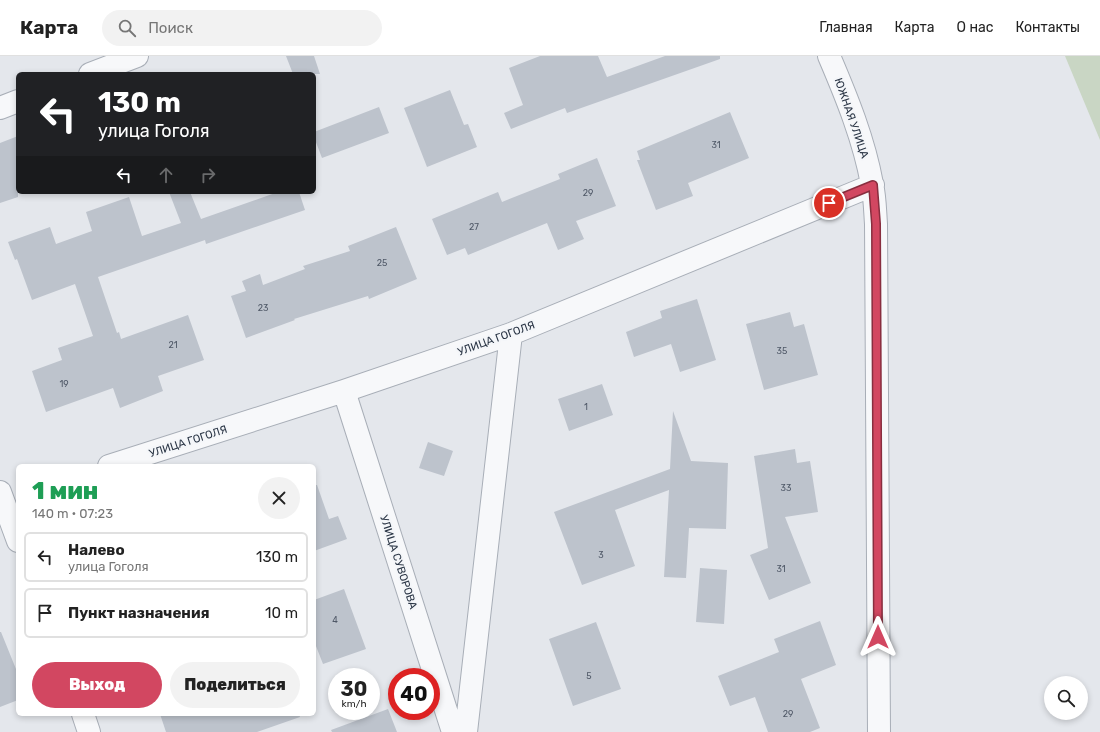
<!DOCTYPE html>
<html lang="ru">
<head>
<meta charset="utf-8">
<style>
  :root { --surface:#fff; --page:#f2f2f2; --text:#222; --muted:#767676; --line:#e0e0e0; --accent:#d24761 }
  body { margin:0; font-family:Rubik,sans-serif; background:var(--page); color:var(--text); height:100vh; display:flex; flex-direction:column; font-size:15px; white-space:nowrap }
  * { box-sizing:border-box; margin:0 }
  p { font-size:13px; color:var(--muted) }
  .icon { flex:none; width:22px; height:22px; fill:none; stroke:currentColor; stroke-width:2; stroke-linecap:round; stroke-linejoin:round }
  .map { position:relative; flex:1; overflow:hidden }
  .drawer { position:absolute; left:16px; top:408px; width:300px; height:252px; display:flex; flex-direction:column; background:var(--surface); border-radius:6px; box-shadow:0 2px 6px #0003 }
  .drawer>* { flex:none }
  .top-card { position:absolute; left:16px; top:16px; width:300px; height:122px; border-radius:6px; box-shadow:0 2px 6px #0003; background:#202124; color:#fff; overflow:hidden }
  .controls { position:absolute; left:1044px; top:620px; display:grid; gap:8px }
  .controls a { display:grid; place-items:center; width:44px; height:44px; border-radius:50%; background:var(--surface); box-shadow:0 2px 6px #0003; font-size:20px }
  .speed { position:absolute; left:328px; top:612px; display:flex; gap:8px; font-size:20px; font-weight:700; text-align:center }
  .speed>* { display:grid; place-content:center; width:52px; height:52px; border-radius:50%; background:var(--surface); box-shadow:0 2px 6px #0003; line-height:1 }
  .speed small { font-size:10px; font-weight:400 }
  .speed .limit { border:6px solid #d22; background:#fff; color:#111 }
  .pin { position:absolute; display:grid; place-items:center; width:34px; height:34px; color:#fff; margin:-17px; border:2px solid #fff; border-radius:50%; box-shadow:0 1px 4px #0007 }
  .me { position:absolute; width:44px; margin:-22px; rotate:0deg; stroke-linejoin:round; filter:drop-shadow(0 0 3px #0008) }
  .turn { display:flex; align-items:center; gap:14px; height:84px; padding:0 16px; font-size:18px }
  .turn .icon { width:52px; height:52px; stroke-width:2.5 }
  .turn b { display:block; font-size:28px; line-height:34px }
  .lanes { display:flex; align-items:center; height:38px; padding:0 16px; background:#0003; justify-content:center; gap:20px; direction:ltr }
  .lanes .off { opacity:.35 }
  .round { display:grid; place-items:center; flex:none; width:42px; height:42px; border-radius:21px; background:var(--page) }
  .overview { display:flex; align-items:center; justify-content:space-between; height:68px; padding:0 16px }
  h1 { font-size:24px; font-weight:800; line-height:30px; color:#1e9e55 }
  .primary-button { display:flex; gap:8px; margin-top:auto; padding:8px 16px }
  .primary-button a { flex:1; height:46px; border-radius:24px; background:var(--accent); color:#fff; font-size:16px; font-weight:800; line-height:46px; text-align:center }
  .primary-button a+a { background:var(--page); color:var(--text) }
  ul { padding:0; list-style:none }
  li { display:flex; align-items:center; gap:12px; height:50px; margin:0 8px 6px; padding:0 8px; border:2px solid var(--line); border-radius:6px }
  li div { flex:1 }
  li b { display:block; font-size:15px }
  li em { font-style:normal }
  header { display:flex; align-items:center; gap:24px; box-sizing:border-box; height:56px; padding:0 20px; background:var(--surface); border-bottom:1px solid var(--line) }
  header strong { font-size:19px }
  nav { display:flex; gap:22px; margin-inline-start:auto; font-size:14px }
  .search { width:280px; height:36px; background:var(--page); display:flex; align-items:center; gap:10px; box-sizing:border-box; padding:0 14px; border-radius:22px; color:var(--muted); font-size:15px }
  .map>svg:first-child { display:block }
  .green { fill:#c9d6c4 }
  .building { fill:#bdc3cc }
  .lines { fill:none; stroke-linecap:round; stroke-linejoin:round }
  .minor-casing { stroke:#a8aeb7; stroke-width:24 }
  .minor { stroke:#f7f8fa; stroke-width:22 }
  .route-casing { stroke:#882e3f; stroke-width:10 }
  .route { stroke:#d24761; stroke-width:7 }
  .labels { text-anchor:middle; stroke-width:4; stroke-linejoin:round; paint-order:stroke }
  .number-label { font-size:9px; fill:#4f5867 }
  .street-label { font-size:11px; fill:#2a3545; stroke:#f4f6f9 }
</style>
</head>
<body>
<header>
<strong>Карта</strong>
<div class="search"><svg class="icon" aria-label="search" viewBox="0 0 24 24"><circle cx="10" cy="10" r="6"/><path d="M15 15l6 6"/></svg>Поиск</div>
<nav><a>Главная</a><a>Карта</a><a>О нас</a><a>Контакты</a></nav>
</header>
<div class="map">
<svg width="1100" height="676" viewBox="0 0 1100 676">
  <rect width="100%" height="100%" fill="#e4e7ec"/>
  <path class="green" d="M1065,0H1100V84Z"/>
  <path class="building" d="M286,0H314L320,18H293Z
    M540,0H598L607,21L665,0H720V3L567,57L565,52L511,73L504,57L523,49L509,12Z
    M450,34L464,69L468,68L477,91L427,111L404,52Z
    M379,51L389,77L322,102L314,81V76Z
    M730,56L749,102L688,127L693,140L656,154L637,104H640L637,95Z
    M18,80V141L0,147V87Z
    M597,102L616,150L576,165L584,183L558,194L547,167L468,199L465,192L447,199L432,163L498,136L502,146L560,123L558,118Z
    M169,136H190L201,163L278,136H299L305,154L206,188L205,184L98,221L117,277L119,276L121,283L188,259L204,304L158,320L163,335L120,352L113,332L46,356L32,315L62,304L58,292L93,280L75,228L32,244L17,203L15,204L8,186L50,171L56,188L92,175L86,156L129,141L142,180L181,167Z
    M396,171L417,223L369,243L368,240L294,263L295,264L246,282L231,240L246,235L242,225L260,218L263,229L305,213L303,210L350,195L348,190Z
    M697,243L716,304L680,316L671,288L634,301L626,276L662,262L660,255Z
    M790,256L794,271L804,268L818,319L764,334L746,268Z
    M602,328L613,359L569,375L558,343Z
    M673,355L691,405L728,407L726,473L689,472L686,522L664,521L669,434L615,454L635,510L582,529L554,456L670,413Z
    M428,386L453,395L444,420L419,412Z
    M795,393L797,407L810,405L818,456L785,461L811,527L769,544L750,499L768,492L754,400Z
    M314,429H317L329,463L338,460L347,483L314,495Z
    M700,512L727,514L724,568L696,566Z
    M344,533L366,593L323,608L314,585V544Z
    M820,565L836,609L801,623L820,672L810,676H768L755,641L730,650L718,620L779,596L774,583Z
    M596,566L621,633L573,650L549,583Z
    M0,576H1L18,618V644L0,651Z
    M388,653L397,676H332L331,674Z
    M160,658H299L300,661L257,676H166Z"/>
  <g class="lines">
    <defs>
      <path id="minor" d="M829,0C847,42 864,84 872,128C875,141 875,155 876,168L879,676
        M90,18L137,0
        M0,52L18,45
        M344,335L453,676
        M109,410L344,335L511,278L873,129
        M0,436L18,485
        M83,658L89,676
        M466,676L511,278"/>
    </defs>
    <use href="#minor" class="minor-casing"/>
    <use href="#minor" class="minor"/>
  </g>
  <g class="lines">
    <defs>
      <path id="route" d="M829,147L873,129L876,168L878,581"/>
    </defs>
    <use href="#route" class="route-casing"/>
    <use href="#route" class="route"/>
  </g>
  <g class="labels">
    <g class="number-label">
      <text x="716" y="92">31</text>
      <text x="588" y="140">29</text>
      <text x="474" y="174">27</text>
      <text x="382" y="210">25</text>
      <text x="263" y="255">23</text>
      <text x="173" y="292">21</text>
      <text x="782" y="298">35</text>
      <text x="64" y="331">19</text>
      <text x="586" y="354">1</text>
      <text x="786" y="435">33</text>
      <text x="601" y="502">3</text>
      <text x="781" y="516">31</text>
      <text x="335" y="567">4</text>
      <text x="589" y="623">5</text>
      <text x="788" y="661">29</text>
    </g>
    <g class="street-label">
      <text transform="translate(852 62) rotate(71)" y="4">ЮЖНАЯ УЛИЦА</text>
      <text transform="translate(496 282) rotate(-20)" y="4">УЛИЦА ГОГОЛЯ</text>
      <text transform="translate(188 385) rotate(-18)" y="4">УЛИЦА ГОГОЛЯ</text>
      <text transform="translate(399 506) rotate(72)" y="4">УЛИЦА СУВОРОВА</text>
    </g>
  </g>
</svg>
<div class="controls">
<a><svg class="icon" aria-label="search" viewBox="0 0 24 24"><circle cx="10" cy="10" r="6"/><path d="M15 15l6 6"/></svg></a>
</div>
<div class="speed"><div>30<small>km/h</small></div><div class="limit">40</div></div>
<div class="pin" style="left:829px;top:147px;background:#d93025"><svg class="icon" aria-label="arrive" viewBox="0 0 24 24"><path d="M6 21V4h12l-3 4 3 4H6"/></svg></div>
<svg class="me" style="left:878px;top:581px" viewBox="-20 -20 40 40"><path d="M0-17L14 15 0 8-14 15z" fill="#d24761" stroke="#fff" stroke-width="4"/></svg>
<div class="top-card">
<div class="turn"><svg class="icon" aria-label="left" viewBox="0 0 24 24"><path d="M17 20v-9H6M10 6l-5 5 5 5"/></svg><div><b>130 m</b>улица Гоголя</div></div>
<div class="lanes"><svg class="icon" aria-label="left" viewBox="0 0 24 24"><path d="M17 20v-9H6M10 6l-5 5 5 5"/></svg><svg class="icon off" aria-label="ahead" viewBox="0 0 24 24"><path d="M12 20V5M6 11l6-6 6 6"/></svg><svg class="icon off" aria-label="right" viewBox="0 0 24 24"><path d="M7 20v-9h11M14 6l5 5-5 5"/></svg></div>
</div>
<section class="drawer">
<div class="overview"><div><h1>1 мин</h1><p>140 m · 07:23</p></div><a class="round"><svg class="icon" aria-label="close" viewBox="0 0 24 24"><path d="M6 6l12 12M18 6L6 18"/></svg></a></div>
<ul>
<li><svg class="icon" aria-label="left" viewBox="0 0 24 24"><path d="M17 20v-9H6M10 6l-5 5 5 5"/></svg><div><b>Налево</b><p>улица Гоголя</p></div><em>130 m</em></li>
<li><svg class="icon" aria-label="arrive" viewBox="0 0 24 24"><path d="M6 21V4h12l-3 4 3 4H6"/></svg><div><b>Пункт назначения</b></div><em>10 m</em></li>
</ul>
<div class="primary-button"><a>Выход</a><a>Поделиться</a></div>
</section>
</div>
</body>
</html>
